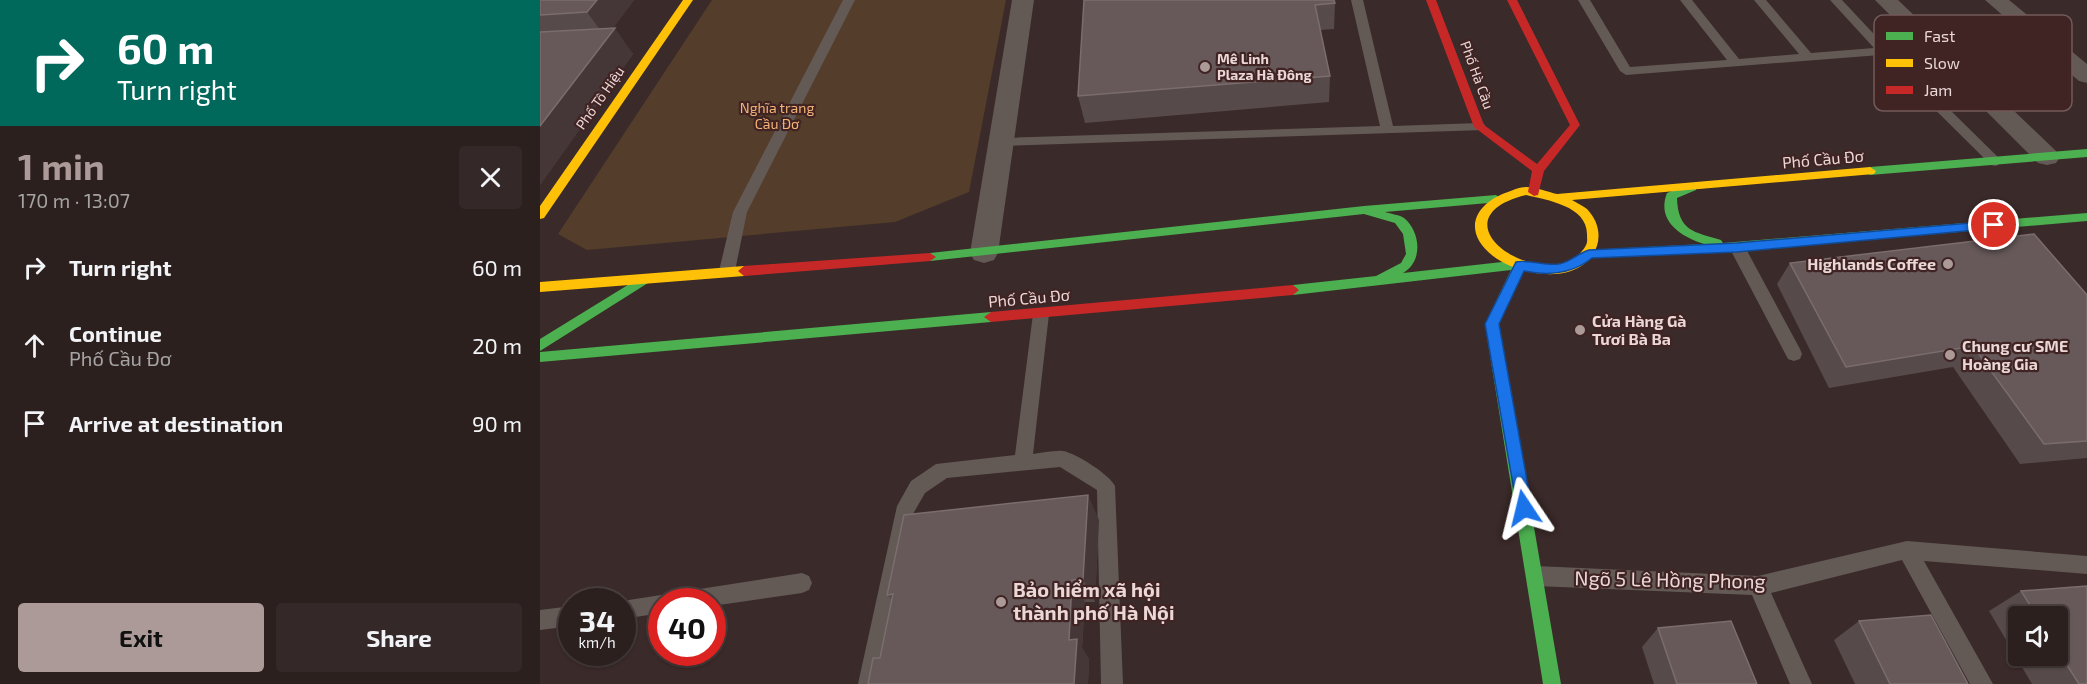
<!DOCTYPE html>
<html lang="en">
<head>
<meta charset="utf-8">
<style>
  :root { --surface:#2c201f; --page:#342828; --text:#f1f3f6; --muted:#a6a3a4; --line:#483e3d; --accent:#ac9a99 }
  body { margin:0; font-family:"Exo 2",sans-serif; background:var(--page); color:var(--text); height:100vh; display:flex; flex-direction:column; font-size:22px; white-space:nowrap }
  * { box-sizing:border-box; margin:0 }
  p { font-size:20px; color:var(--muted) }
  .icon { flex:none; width:33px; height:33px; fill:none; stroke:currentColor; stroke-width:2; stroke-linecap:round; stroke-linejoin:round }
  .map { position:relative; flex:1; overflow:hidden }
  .panel { display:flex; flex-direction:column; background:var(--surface); width:540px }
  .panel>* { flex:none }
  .hud { background:#00695c; color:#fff; overflow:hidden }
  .fabs { position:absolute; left:1468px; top:606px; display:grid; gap:12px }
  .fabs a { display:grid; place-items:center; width:60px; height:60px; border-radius:6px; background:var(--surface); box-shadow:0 2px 4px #0004,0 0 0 2px var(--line); font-size:30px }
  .speed { position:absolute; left:18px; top:588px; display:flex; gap:12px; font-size:30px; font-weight:700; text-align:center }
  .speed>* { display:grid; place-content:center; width:78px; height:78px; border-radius:50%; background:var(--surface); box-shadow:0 2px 4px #0004,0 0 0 2px var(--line); line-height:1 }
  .speed small { font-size:15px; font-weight:400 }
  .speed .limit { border:9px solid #d22; background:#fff; color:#111 }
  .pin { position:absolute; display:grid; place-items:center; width:51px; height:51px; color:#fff; margin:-26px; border:3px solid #fff; border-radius:50%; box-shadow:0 2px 6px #0007 }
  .me { position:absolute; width:66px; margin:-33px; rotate:350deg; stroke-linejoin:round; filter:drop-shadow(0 0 4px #0008) }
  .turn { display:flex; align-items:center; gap:21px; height:126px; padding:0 18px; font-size:27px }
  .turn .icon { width:78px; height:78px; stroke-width:2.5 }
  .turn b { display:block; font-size:42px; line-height:51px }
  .round { display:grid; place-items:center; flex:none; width:63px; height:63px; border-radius:6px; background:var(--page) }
  .overview { display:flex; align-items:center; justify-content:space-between; height:102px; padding:0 18px }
  h1 { font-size:36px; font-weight:700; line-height:45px; color:var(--accent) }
  .action { display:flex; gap:12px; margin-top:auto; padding:12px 18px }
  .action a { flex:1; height:69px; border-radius:6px; background:var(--accent); color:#111; font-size:24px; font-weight:700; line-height:69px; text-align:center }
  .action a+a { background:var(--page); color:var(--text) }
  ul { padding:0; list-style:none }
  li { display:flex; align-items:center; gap:18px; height:78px; padding:0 18px }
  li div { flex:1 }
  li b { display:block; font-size:22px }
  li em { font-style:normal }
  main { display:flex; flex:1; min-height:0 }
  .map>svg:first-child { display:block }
  .green { fill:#543d2a }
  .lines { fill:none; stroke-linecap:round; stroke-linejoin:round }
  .lane { fill:#635a56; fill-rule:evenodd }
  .street { fill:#635a56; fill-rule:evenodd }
  .fast { fill:#4caf50; fill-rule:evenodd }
  .slow { fill:#ffc107; fill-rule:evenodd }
  .jam { fill:#c62828; fill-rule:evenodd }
  .wall { fill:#574a4a; fill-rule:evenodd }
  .shaded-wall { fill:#453737 }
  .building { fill:#67595a; stroke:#7b6d6d; stroke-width:1.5 }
  .route { fill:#1a73e8; stroke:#114b97; stroke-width:1.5 }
  .poi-dot { fill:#ac9a99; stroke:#402423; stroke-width:2 }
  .labels { text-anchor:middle; stroke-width:4.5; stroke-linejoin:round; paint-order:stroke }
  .far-poi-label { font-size:14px; font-weight:bold; fill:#ead7d6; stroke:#402423; text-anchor:start }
  .far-street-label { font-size:14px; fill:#ead7d6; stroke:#402423 }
  .far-park-label { font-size:14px; fill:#f5b378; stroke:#402423 }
  .street-label { font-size:16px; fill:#ead7d6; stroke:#402423 }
  .poi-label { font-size:16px; font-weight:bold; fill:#ead7d6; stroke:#402423; text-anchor:start }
  .near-street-label { font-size:20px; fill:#ead7d6; stroke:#402423 }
  .near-poi-label { font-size:20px; font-weight:bold; fill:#ead7d6; stroke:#402423; text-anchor:start }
  .key { fill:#402423; stroke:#735a59; stroke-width:1.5 }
  .key-label { font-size:16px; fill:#ead7d6 }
</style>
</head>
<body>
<main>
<section class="panel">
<div class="hud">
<div class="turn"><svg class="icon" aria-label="right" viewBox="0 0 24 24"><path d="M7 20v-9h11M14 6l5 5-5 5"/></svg><div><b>60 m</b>Turn right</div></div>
</div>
<div class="overview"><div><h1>1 min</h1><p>170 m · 13:07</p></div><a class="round"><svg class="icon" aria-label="close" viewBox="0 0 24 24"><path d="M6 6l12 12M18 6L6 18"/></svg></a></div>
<ul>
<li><svg class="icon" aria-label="right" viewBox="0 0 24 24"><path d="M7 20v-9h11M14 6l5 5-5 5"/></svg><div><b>Turn right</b></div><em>60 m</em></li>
<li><svg class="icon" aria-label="ahead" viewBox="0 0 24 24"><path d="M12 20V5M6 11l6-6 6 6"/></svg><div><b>Continue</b><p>Phố Cầu Đơ</p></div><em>20 m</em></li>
<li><svg class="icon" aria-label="arrive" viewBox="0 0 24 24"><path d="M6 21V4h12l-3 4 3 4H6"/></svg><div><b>Arrive at destination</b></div><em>90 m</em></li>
</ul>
<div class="action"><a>Exit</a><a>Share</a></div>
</section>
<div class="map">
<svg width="1547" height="684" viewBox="0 0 1547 684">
  <rect width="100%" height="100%" fill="#3a2a29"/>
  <path class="green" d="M172,0H466L429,192L355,222L47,250L18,234Z"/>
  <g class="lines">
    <path class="lane" d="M303,0H315L207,212L195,271L192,275H182L179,271L193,212Z
      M811,0H823L853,126L939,123L944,124L946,127L944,130L461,146L454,142L461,138L840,126Z
      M1038,0H1050L1090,67L1187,60L1140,0H1152L1199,59L1259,54L1214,0H1226L1271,53L1334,48L1290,0H1302L1347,48L1463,162L1456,166L1451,165L1340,55L1086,75L1080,71Z
      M1197,242L1205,247L1260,349L1262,354L1260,359L1254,361L1248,359L1189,247Z
      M501,308L507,310L509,314L493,454C502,453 514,450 523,451C536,453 570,475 575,486L583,684H561L557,490L520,467L407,478L385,493L373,514L340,684H318L357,506L371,481L396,464L475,455L493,314L495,310Z
      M1367,541L1547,556V574L1384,561L1453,684H1430L1362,560L1231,593L1272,684H1250L1212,595L996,586L989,583L986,576L989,569L996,566L1218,576Z
      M262,573L269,576L272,583L269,590L262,593L172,606V602H122V613L82,619V602H76Z
      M32,606V626L0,630V610Z"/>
    <path class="street" d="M472,0H494L458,253L454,260L444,263L434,260L430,253Z
      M1335,0H1358L1516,151L1520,157L1516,163L1507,165L1498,163Z
      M1445,0H1469L1547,64V83L1539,81Z"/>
    <path class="fast" d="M1547,149V157L1330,175L1324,171L1330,167Z
      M1152,183L1156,184V190L1137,198C1138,231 1154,232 1181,240L1183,243L1547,213V221L1197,251L1045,257L1043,254L1049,250L1164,244C1141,237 1116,221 1127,193Z
      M956,195L962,199L960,202L845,212C851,214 860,215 864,218C881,232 883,262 863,273L980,260L986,265L959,324L1021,684H1003L945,324L971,270L753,295L748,293L747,290L753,285L836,276L861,263L866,254L863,234L855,223L824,214L390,261L384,257L390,253L824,206Z
      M104,275L108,277L110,280L108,283L0,351V339Z
      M451,312L458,317L451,322L0,362V352Z"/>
    <path class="slow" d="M143,0H153L4,218L0,219V206Z
      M1330,167L1336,171L1334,174L1032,200C1037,203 1043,206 1047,209C1068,231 1059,261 1031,271C1007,279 973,271 953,256C921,231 935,203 968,192C973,190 980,187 986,187C996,187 1008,192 1017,194ZM986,195C1007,200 1047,206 1047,234C1047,240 1048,242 1045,247C1040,255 1032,261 1023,263C970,275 904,215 986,195Z
      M204,266L210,271L204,276L0,292V282Z"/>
    <path class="jam" d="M886,0H896L944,125L997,164L1030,125L967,0H977L1040,125L1004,171L998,195L994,196L988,192L992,171L934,127Z
      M390,253L396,257L390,261L204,276L198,271L204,266Z
      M753,285L759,290L753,295L451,322L444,317L451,312Z"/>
  </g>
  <path class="wall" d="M0,0H94L73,28L93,54L0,185Z
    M544,0L795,3L794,29L780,30L790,76L789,102L545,123L538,96Z
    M1250,263L1547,295V458L1480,464L1413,367L1289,388L1237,284Z
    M559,520L555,602H545L542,648L549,659L548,684H328L340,658L352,600L347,595Z
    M1547,586V684H1492L1449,611L1481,591ZM1479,616H1518V656H1479Z
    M1319,621L1428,684H1315L1294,640Z
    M1118,628L1217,684H1114L1102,647Z"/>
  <path class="shaded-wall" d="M57,0H94L66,38L47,12Z
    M75,28L93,54L0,185V126Z
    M548,495L559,520L555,602L543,579Z
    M532,580L545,602L542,648L549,659L548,684H534L529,640Z"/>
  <path class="building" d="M0,0H57L47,12L0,15Z
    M544,0H794L795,3L775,5L790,76L538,96Z
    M75,28L0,126V32Z
    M1494,234L1547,295V441L1504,444L1433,346L1306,367L1250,263Z
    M548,495L543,579L532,580L529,640L537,639L534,684H328L333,658H340L353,594L347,595L364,515Z
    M1547,586V684H1539L1518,651V616H1497L1481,591Z
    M1391,615L1428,684H1350L1319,621Z
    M1191,621L1217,684H1137L1118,628Z"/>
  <path class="route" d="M1454,221L1458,222V228L1197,252L1052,258C1032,274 1008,276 984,271L959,324L992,508L990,513L984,515L978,513L945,324L976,262C987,259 1005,266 1019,264C1031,262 1038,253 1049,250L1197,243Z"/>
  <g class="poi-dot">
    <circle cx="665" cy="67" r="6"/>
    <circle cx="1408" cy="264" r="6"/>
    <circle cx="1040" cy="330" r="6"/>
    <circle cx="1410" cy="355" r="6"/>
    <circle cx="461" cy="602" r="6"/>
  </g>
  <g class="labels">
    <g class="far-poi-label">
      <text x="677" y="64">Mê Linh<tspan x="677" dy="16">Plaza Hà Đông</tspan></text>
    </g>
    <g class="far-street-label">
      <text transform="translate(937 75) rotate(70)" y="5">Phố Hà Cầu</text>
      <text transform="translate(60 98) rotate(-55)" y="5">Phố Tô Hiệu</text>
    </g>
    <g class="far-park-label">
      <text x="237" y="113">Nghĩa trang<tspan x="237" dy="16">Cầu Đơ</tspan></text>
    </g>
    <g class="street-label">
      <text transform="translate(1283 159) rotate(-5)" y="6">Phố Cầu Đơ</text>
      <text transform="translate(489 298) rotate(-5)" y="6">Phố Cầu Đơ</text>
    </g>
    <g class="poi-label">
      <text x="1396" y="270" text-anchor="end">Highlands Coffee</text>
      <text x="1052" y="327">Cửa Hàng Gà<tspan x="1052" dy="18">Tươi Bà Ba</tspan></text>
      <text x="1422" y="352">Chung cư SME<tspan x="1422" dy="18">Hoàng Gia</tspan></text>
    </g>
    <g class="near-street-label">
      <text transform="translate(1130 580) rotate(1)" y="7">Ngõ 5 Lê Hồng Phong</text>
    </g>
    <g class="near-poi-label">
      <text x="473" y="597">Bảo hiểm xã hội<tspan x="473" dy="23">thành phố Hà Nội</tspan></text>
    </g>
  </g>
  <rect x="1334" y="15" width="198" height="96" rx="9" class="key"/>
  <rect x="1346" y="32" width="27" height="8" fill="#4caf50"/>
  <rect x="1346" y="59" width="27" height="8" fill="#ffc107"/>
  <rect x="1346" y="86" width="27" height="8" fill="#c62828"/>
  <g class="key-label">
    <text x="1384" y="42">Fast</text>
    <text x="1384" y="69">Slow</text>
    <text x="1384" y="96">Jam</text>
  </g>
</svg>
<div class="fabs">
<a><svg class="icon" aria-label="sound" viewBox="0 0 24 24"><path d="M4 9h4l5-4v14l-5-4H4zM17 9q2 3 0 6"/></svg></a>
</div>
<div class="speed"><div>34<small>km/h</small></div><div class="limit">40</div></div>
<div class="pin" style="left:1454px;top:225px;background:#d93025"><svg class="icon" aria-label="arrive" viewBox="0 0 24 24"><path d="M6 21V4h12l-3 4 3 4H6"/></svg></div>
<svg class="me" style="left:984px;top:508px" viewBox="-20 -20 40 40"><path d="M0-17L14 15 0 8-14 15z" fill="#1a73e8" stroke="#fff" stroke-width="4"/></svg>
</div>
</main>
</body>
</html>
